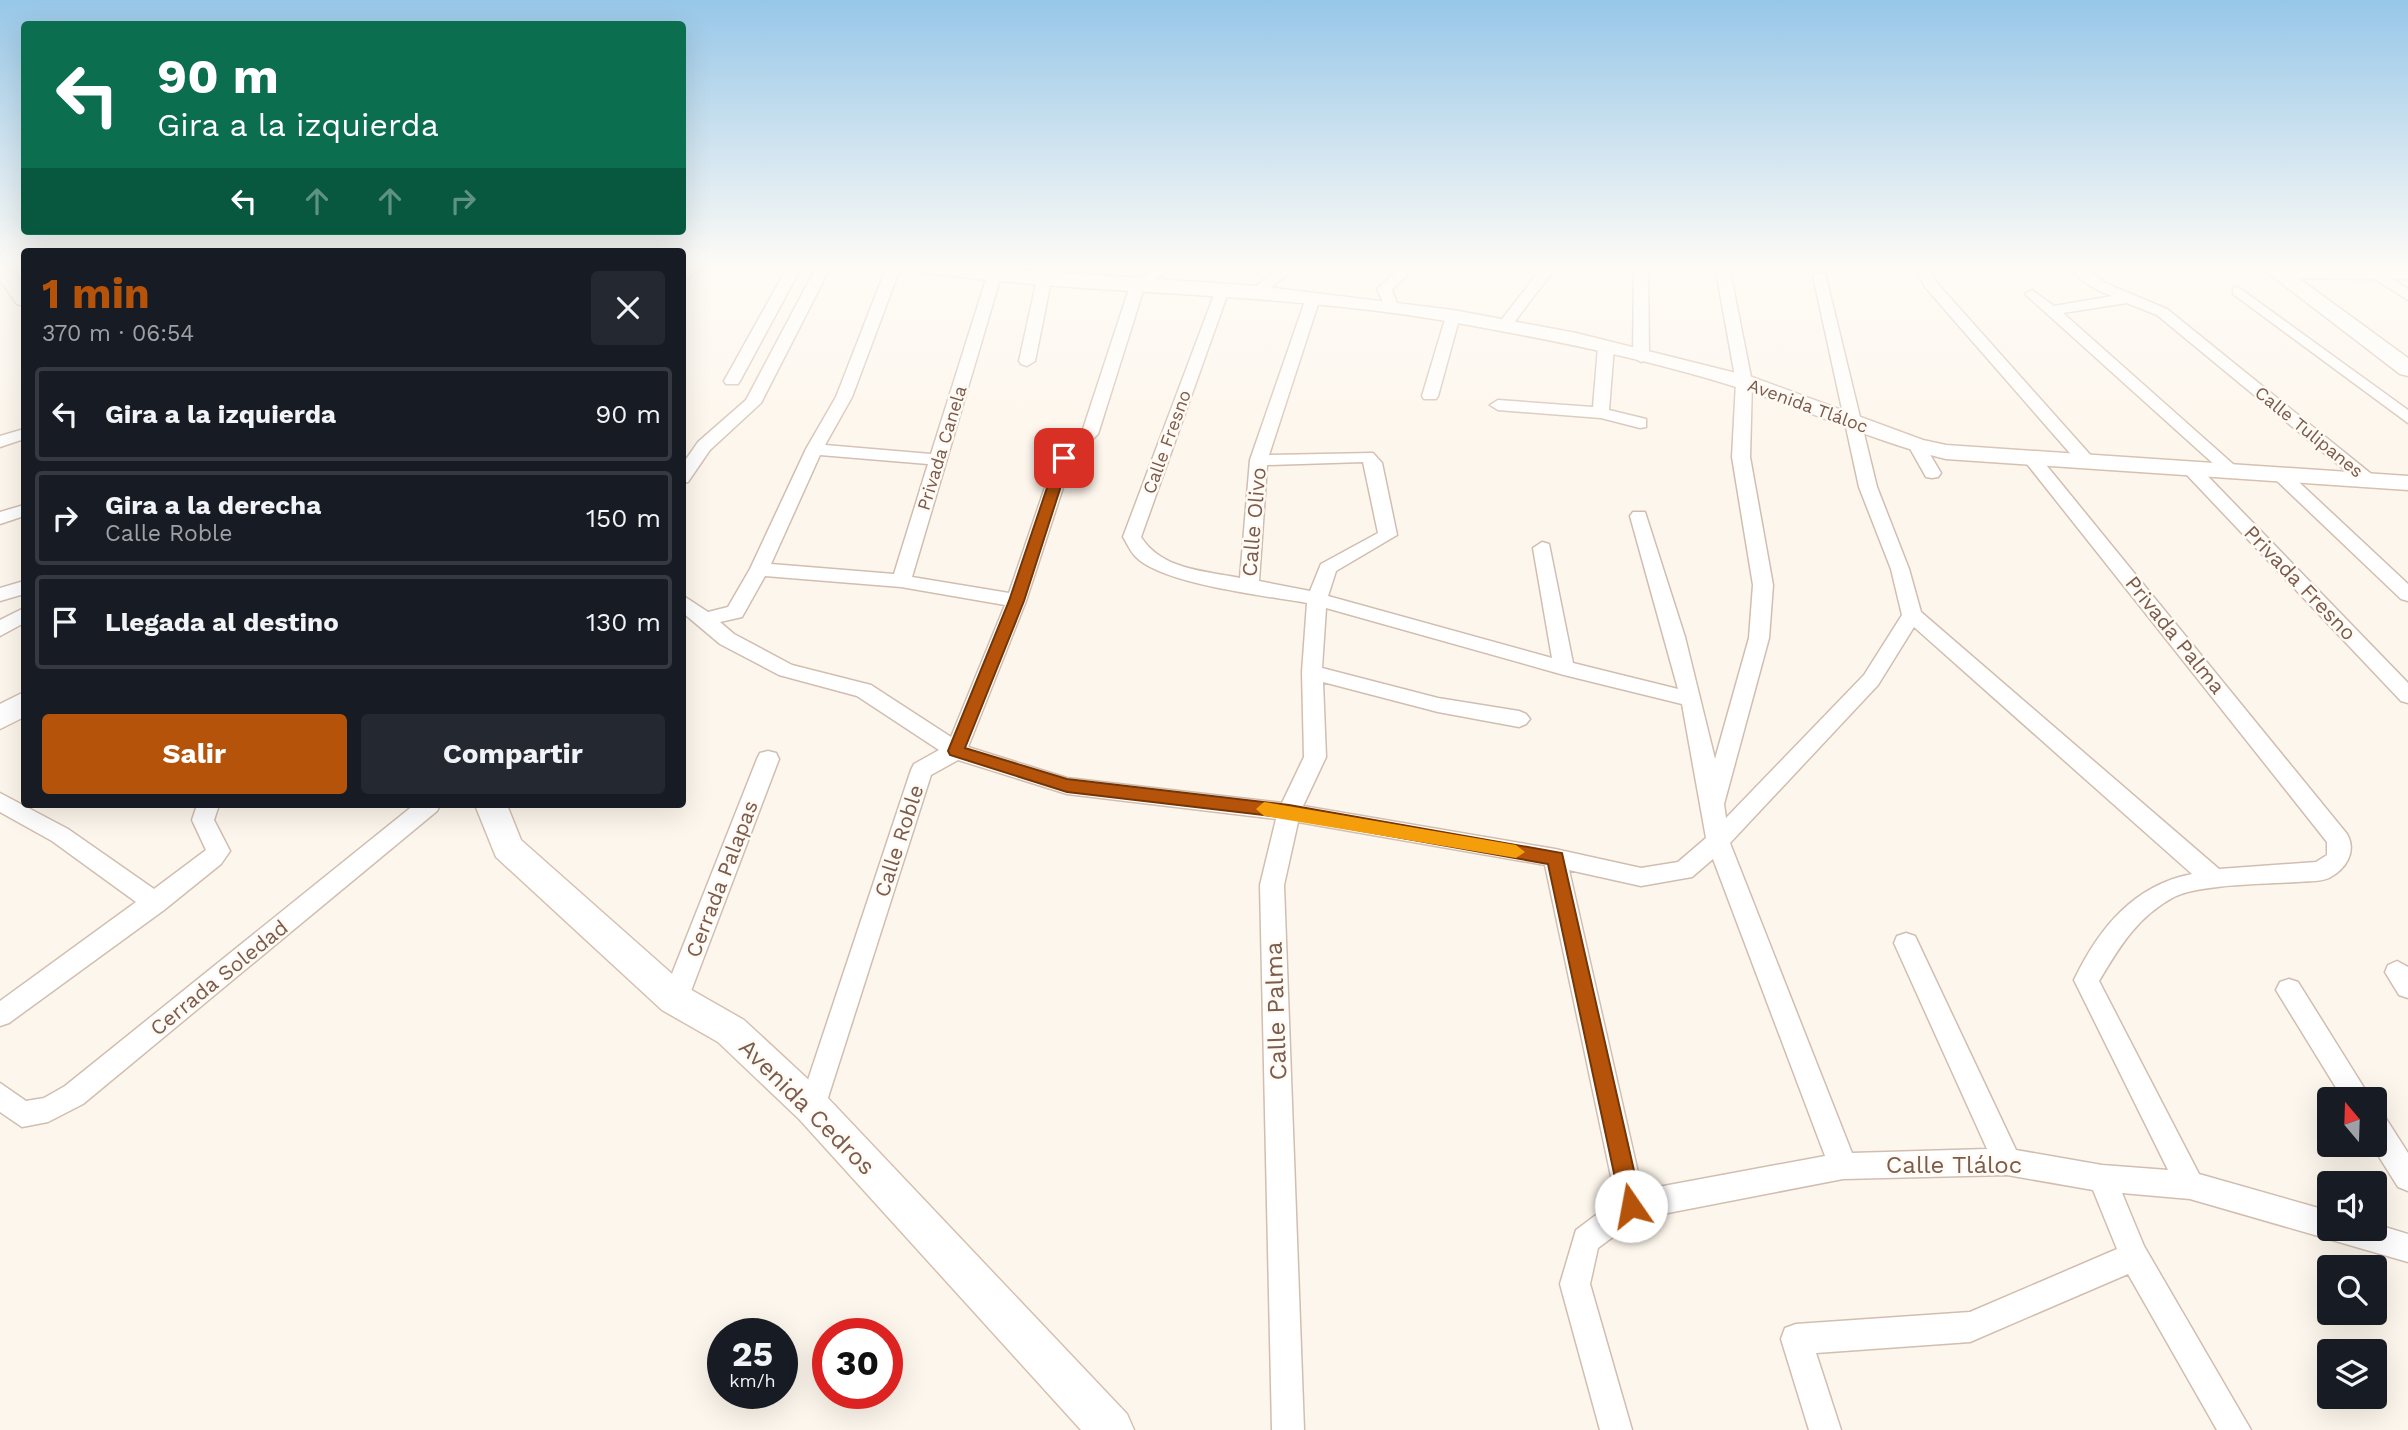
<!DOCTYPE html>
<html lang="es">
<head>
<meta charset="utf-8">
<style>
  :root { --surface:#171b24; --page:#242831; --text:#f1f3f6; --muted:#9ea1a6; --line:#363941; --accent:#b45309 }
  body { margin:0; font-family:"Work Sans",sans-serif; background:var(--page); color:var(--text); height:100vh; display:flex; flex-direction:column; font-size:26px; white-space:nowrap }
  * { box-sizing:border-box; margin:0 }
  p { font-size:23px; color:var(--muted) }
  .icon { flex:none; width:38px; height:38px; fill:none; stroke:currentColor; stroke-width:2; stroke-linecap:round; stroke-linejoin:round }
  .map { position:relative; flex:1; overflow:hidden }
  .sheet { position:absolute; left:21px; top:248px; width:665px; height:560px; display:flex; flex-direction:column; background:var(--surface); border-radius:7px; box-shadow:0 7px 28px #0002 }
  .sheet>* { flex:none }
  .guide { position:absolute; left:21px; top:21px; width:665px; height:214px; border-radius:7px; box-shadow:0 7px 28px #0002; background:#0b6e4f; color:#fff; overflow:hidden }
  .needle { width:46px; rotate:341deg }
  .controls { position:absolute; left:2317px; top:1087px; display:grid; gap:14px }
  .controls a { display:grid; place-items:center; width:70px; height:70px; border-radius:7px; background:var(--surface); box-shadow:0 7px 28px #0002; font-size:35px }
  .speed { position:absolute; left:707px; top:1318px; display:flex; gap:14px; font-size:35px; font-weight:700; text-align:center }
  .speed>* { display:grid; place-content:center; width:91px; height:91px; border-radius:50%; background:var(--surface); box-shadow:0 7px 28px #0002; line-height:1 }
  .speed small { font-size:18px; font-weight:400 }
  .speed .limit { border:10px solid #d22; background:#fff; color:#111 }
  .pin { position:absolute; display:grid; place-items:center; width:60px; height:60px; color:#fff; margin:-30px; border-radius:14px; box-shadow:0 4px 10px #0006 }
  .me { position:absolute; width:77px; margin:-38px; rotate:348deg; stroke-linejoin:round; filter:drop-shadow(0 0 5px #0008) }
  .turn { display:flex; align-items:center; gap:24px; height:147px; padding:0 21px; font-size:32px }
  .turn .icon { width:91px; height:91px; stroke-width:2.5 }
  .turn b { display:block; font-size:49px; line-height:60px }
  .lanes { display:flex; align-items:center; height:66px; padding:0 21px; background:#0003; justify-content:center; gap:35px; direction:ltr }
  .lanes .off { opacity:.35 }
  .round { display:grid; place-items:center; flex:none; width:74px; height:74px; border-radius:7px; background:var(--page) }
  .overview { display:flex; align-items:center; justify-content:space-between; height:119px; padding:0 21px }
  h1 { font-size:42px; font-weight:700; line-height:52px; color:var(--accent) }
  .primary-button { display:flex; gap:14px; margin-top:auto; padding:14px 21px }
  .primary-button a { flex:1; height:80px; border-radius:7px; background:var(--accent); color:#fff; font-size:28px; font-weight:700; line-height:80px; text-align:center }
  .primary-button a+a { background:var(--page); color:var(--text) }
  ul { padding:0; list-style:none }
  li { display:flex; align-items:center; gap:21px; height:94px; margin:0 14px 10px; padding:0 7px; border:4px solid var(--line); border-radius:7px }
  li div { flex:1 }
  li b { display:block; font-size:26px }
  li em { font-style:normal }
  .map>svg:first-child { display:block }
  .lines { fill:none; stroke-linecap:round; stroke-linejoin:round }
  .minor-casing { stroke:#d1beb0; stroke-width:3 }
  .secondary-casing { stroke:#d6c0b0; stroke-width:3 }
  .minor { fill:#fff; fill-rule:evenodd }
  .secondary { fill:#fff; fill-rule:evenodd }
  .route { fill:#b45309; stroke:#753606; stroke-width:2 }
  .slow { fill:#f59e0b }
  .labels { text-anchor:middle; stroke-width:5; stroke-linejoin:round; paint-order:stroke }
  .far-street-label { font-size:18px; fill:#7a5c4d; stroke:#fffaf3 }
  .street-label { font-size:21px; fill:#7a5c4d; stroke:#fffaf3 }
  .near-street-label { font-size:24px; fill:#7a5c4d; stroke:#fffaf3 }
</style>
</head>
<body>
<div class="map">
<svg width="2408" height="1430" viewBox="0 0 2408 1430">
  <rect width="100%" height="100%" fill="#fdf6ec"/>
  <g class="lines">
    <defs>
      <path id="minor" d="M788,266H802L740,381L738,384H726L724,381Z
        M817,266H831L761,403L710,450L688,482L682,483V465L698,442L746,400Z
        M887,266H901L852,397L825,445L931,454L987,276L994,272L999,273L1001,276L912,577L1009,593L1055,458L1082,432L1130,286L1157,266H1174L1144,288L1098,434L1072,460L1026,601L968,747L1067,778L1282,803L1304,757L1302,672L1307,603C1268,596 1160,584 1135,556C1130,551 1127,543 1123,537L1217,287L1222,286L1229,290L1141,537C1162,570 1205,571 1240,578L1250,460L1306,298L1308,295H1318L1320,298L1269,455L1373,453L1382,463L1397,535L1336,571L1328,596L1552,658L1533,548L1542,542L1549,544L1573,663L1678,689L1630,516L1633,512H1645L1685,637L1715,759L1749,638L1753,585L1732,457L1736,382L1715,266H1729L1752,382L1750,457L1773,585L1769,638L1724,804L1726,818L1864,675L1902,615L1891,569L1859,487L1813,276L1815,273H1825L1877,487L1909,569L1921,612L2219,869L2316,862L2327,855V842L2023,459L2032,454L2038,455L2347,834C2357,852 2346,869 2329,878C2320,882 2307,881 2297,882C2267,884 2199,884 2174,897C2137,917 2120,946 2099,981L2199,1174L2329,1211V1228H2375V1224L2408,1234V1262L2190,1199L2122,1193L2144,1246L2251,1430H2217L2128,1274L1970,1342L1816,1353L1841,1430H1809L1781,1339L1785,1328L1796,1324L1970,1312L2117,1249L2093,1190L2007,1175L1843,1179L1637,1219L1598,1248L1590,1284L1632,1430H1600L1560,1284L1576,1230L1616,1200L1545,865L1298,822L1284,885L1304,1430H1272L1260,885L1276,819L1067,794L958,760L931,775L825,1107L822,1116L812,1119L802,1116L799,1107L911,770L914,764L939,750L857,696L779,675L720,644L682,612V595L708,612L728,607L750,569L806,449L836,397ZM820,455L928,464L894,574L771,564ZM1363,462L1378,533L1321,564L1310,591L1259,581L1267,465ZM765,576L901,587L1005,605L951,737L871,685L792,665L734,634L720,622L742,617ZM1326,608L1564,675L1682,704L1706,838L1678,862L1641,868L1555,849L1303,806L1326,757L1323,682L1438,712L1519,727L1526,724L1530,719L1526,714L1519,711L1438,698L1322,668ZM1914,627L2192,874C2134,885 2099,928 2074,980L2168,1170L2102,1165L2016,1150L1915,936L1906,933L1897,936L1894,943L1987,1149L1852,1153L1730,843L1878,685ZM1713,859L1825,1156L1642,1190L1569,870L1641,886L1692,877Z
        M1052,266H1068L1051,281L1035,361L1027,366L1021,364L1019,361L1037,279Z
        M1280,266H1296L1263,295H1253V289Z
        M1402,266H1417L1392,290L1398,306L1396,309H1386L1377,289Z
        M1543,266H1557L1509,329H1499V323Z
        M1634,266H1648L1649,357L1641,362L1633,357Z
        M1915,266H1929L1937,283L2094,459L2097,463L2094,467H2082L1925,287Z
        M2071,266H2085L2105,283L2167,309L2375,477L2378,481L2375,485H2363L2157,315L2127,303L2063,313L2242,472L2239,476H2227L2025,294L2032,290L2054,306L2112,296C2096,290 2079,282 2071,266Z
        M2278,271H2408V279H2393L2408,289V300L2375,279L2273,278V272Z
        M2238,287L2408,410V423L2233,294V288Z
        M1453,312L1460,316L1438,396L1436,399H1424L1422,396L1446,316Z
        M1606,342L1614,347L1609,410L1646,419V427L1640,428L1601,418L1498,410L1490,405L1498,400L1593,407L1598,347Z
        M24,429V439L0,447V436Z
        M1916,440L1922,441L1941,473L1938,477L1932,478L1926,477L1908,445Z
        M2191,464L2197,465L2408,683V703L2401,701L2185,473L2182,469Z
        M2281,470L2287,471L2408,584V601L2401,599L2275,479L2272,475L2275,471Z
        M24,505V516L0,524V512Z
        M24,581V594L0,601V588Z
        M24,608V623L0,636V620Z
        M768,751L776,753L779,759L688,999L684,1007L675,1010L666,1007L662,999L757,759L760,753Z
        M0,793L68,829L154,889L206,850L192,820L197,805H219L214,820L230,851L221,864L164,910L9,1023L0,1026V1001L136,902L52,841L0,812Z
        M414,805H440L437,811L83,1104L48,1122L22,1127L0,1112V1083L26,1101L44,1098L65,1086Z
        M2397,961L2408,967V998L2399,995L2385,972L2388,965Z
        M2289,979L2298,982L2371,1099H2343L2276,990L2280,982Z
        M2375,1113L2385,1117L2408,1153V1191L2398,1187L2371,1144H2375Z"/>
      <path id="secondary" d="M0,266H11L24,286V306L17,304L0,280Z
        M707,266L682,282L683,266Z
        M910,266H965L1258,286L1453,310L1576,333L1752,377L1923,440L1946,445L2408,476V490L1946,459C1874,442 1807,409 1736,387C1644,358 1547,339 1452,322C1276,291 1097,296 920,272Z
        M2259,266H2282L2408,358V376L2400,374Z
        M24,692V717L0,729V704Z
        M475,805H507L521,840L688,988L744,1020L825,1095L1127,1414L1134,1430H1081L799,1119L718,1042L662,1010L496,857Z"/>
    </defs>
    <use href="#minor" class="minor-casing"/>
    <use href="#secondary" class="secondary-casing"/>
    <use href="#minor" class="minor"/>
    <use href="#secondary" class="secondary"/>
  </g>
  <linearGradient id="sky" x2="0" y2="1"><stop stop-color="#97c7e8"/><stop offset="0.57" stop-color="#fefbf6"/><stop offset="1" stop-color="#fefbf6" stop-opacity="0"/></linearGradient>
  <rect width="2408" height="466" fill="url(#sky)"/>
  <path class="route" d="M1064,454L1070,458L1024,601L965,748L1067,779L1289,805L1562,853L1642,1206L1639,1213L1631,1216L1624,1213L1621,1206L1548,864L1289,818L1067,792L950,755L948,751L1009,601L1057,458Z"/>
  <path class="slow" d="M1264,802L1516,845L1525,852L1516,858L1264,816L1256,809Z"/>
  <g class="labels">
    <g class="far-street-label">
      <text transform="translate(1808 406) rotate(20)" y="6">Avenida Tláloc</text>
      <text transform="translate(2309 432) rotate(39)" y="6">Calle Tulipanes</text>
      <text transform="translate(1167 442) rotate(-70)" y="6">Calle Fresno</text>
      <text transform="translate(942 448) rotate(-73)" y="6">Privada Canela</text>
    </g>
    <g class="street-label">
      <text transform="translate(1254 522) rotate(-85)" y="7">Calle Olivo</text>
      <text transform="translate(2300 583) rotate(46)" y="7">Privada Fresno</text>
      <text transform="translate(2175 635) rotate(51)" y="7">Privada Palma</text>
      <text transform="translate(899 841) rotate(-72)" y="7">Calle Roble</text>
      <text transform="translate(722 879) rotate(-69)" y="7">Cerrada Palapas</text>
      <text transform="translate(219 978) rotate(-39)" y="7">Cerrada Soledad</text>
    </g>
    <g class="near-street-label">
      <text transform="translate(1276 1011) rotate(-92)" y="8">Calle Palma</text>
      <text transform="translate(807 1107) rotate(45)" y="8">Avenida Cedros</text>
      <text x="1954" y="1173">Calle Tláloc</text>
    </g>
  </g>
</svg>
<div class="controls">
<a><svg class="needle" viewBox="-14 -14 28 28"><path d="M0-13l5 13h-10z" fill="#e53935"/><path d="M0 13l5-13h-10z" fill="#9ea1a6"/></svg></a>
<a><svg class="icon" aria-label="sound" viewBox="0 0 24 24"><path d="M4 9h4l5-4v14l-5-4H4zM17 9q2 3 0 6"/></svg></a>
<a><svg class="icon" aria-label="search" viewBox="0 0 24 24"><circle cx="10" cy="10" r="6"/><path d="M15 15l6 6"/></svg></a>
<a><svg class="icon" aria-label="layers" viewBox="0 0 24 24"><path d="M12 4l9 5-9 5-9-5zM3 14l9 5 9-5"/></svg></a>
</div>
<div class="speed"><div>25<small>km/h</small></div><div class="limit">30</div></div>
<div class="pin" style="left:1064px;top:458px;background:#d93025"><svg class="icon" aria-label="arrive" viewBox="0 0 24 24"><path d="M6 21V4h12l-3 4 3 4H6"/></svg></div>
<svg class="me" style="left:1631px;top:1206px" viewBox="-20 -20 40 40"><circle r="19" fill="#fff"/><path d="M0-13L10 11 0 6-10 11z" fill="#b45309"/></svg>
<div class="guide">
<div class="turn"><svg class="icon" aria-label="left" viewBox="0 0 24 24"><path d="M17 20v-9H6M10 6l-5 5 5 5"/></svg><div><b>90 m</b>Gira a la izquierda</div></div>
<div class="lanes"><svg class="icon" aria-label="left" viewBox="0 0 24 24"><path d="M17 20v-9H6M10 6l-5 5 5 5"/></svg><svg class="icon off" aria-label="ahead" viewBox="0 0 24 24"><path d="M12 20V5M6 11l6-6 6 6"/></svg><svg class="icon off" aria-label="ahead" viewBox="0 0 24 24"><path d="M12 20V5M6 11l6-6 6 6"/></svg><svg class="icon off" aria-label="right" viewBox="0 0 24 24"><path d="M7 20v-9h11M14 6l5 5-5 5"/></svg></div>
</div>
<section class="sheet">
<div class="overview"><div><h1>1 min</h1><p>370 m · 06:54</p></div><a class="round"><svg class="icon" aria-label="close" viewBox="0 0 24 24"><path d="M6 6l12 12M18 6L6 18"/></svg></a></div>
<ul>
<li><svg class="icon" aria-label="left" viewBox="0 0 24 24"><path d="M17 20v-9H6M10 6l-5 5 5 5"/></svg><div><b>Gira a la izquierda</b></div><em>90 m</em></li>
<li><svg class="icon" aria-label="right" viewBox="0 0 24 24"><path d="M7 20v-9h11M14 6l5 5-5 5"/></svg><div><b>Gira a la derecha</b><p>Calle Roble</p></div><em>150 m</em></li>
<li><svg class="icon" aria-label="arrive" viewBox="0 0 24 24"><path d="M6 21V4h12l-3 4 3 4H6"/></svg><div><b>Llegada al destino</b></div><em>130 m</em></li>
</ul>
<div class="primary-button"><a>Salir</a><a>Compartir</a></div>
</section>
</div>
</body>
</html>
